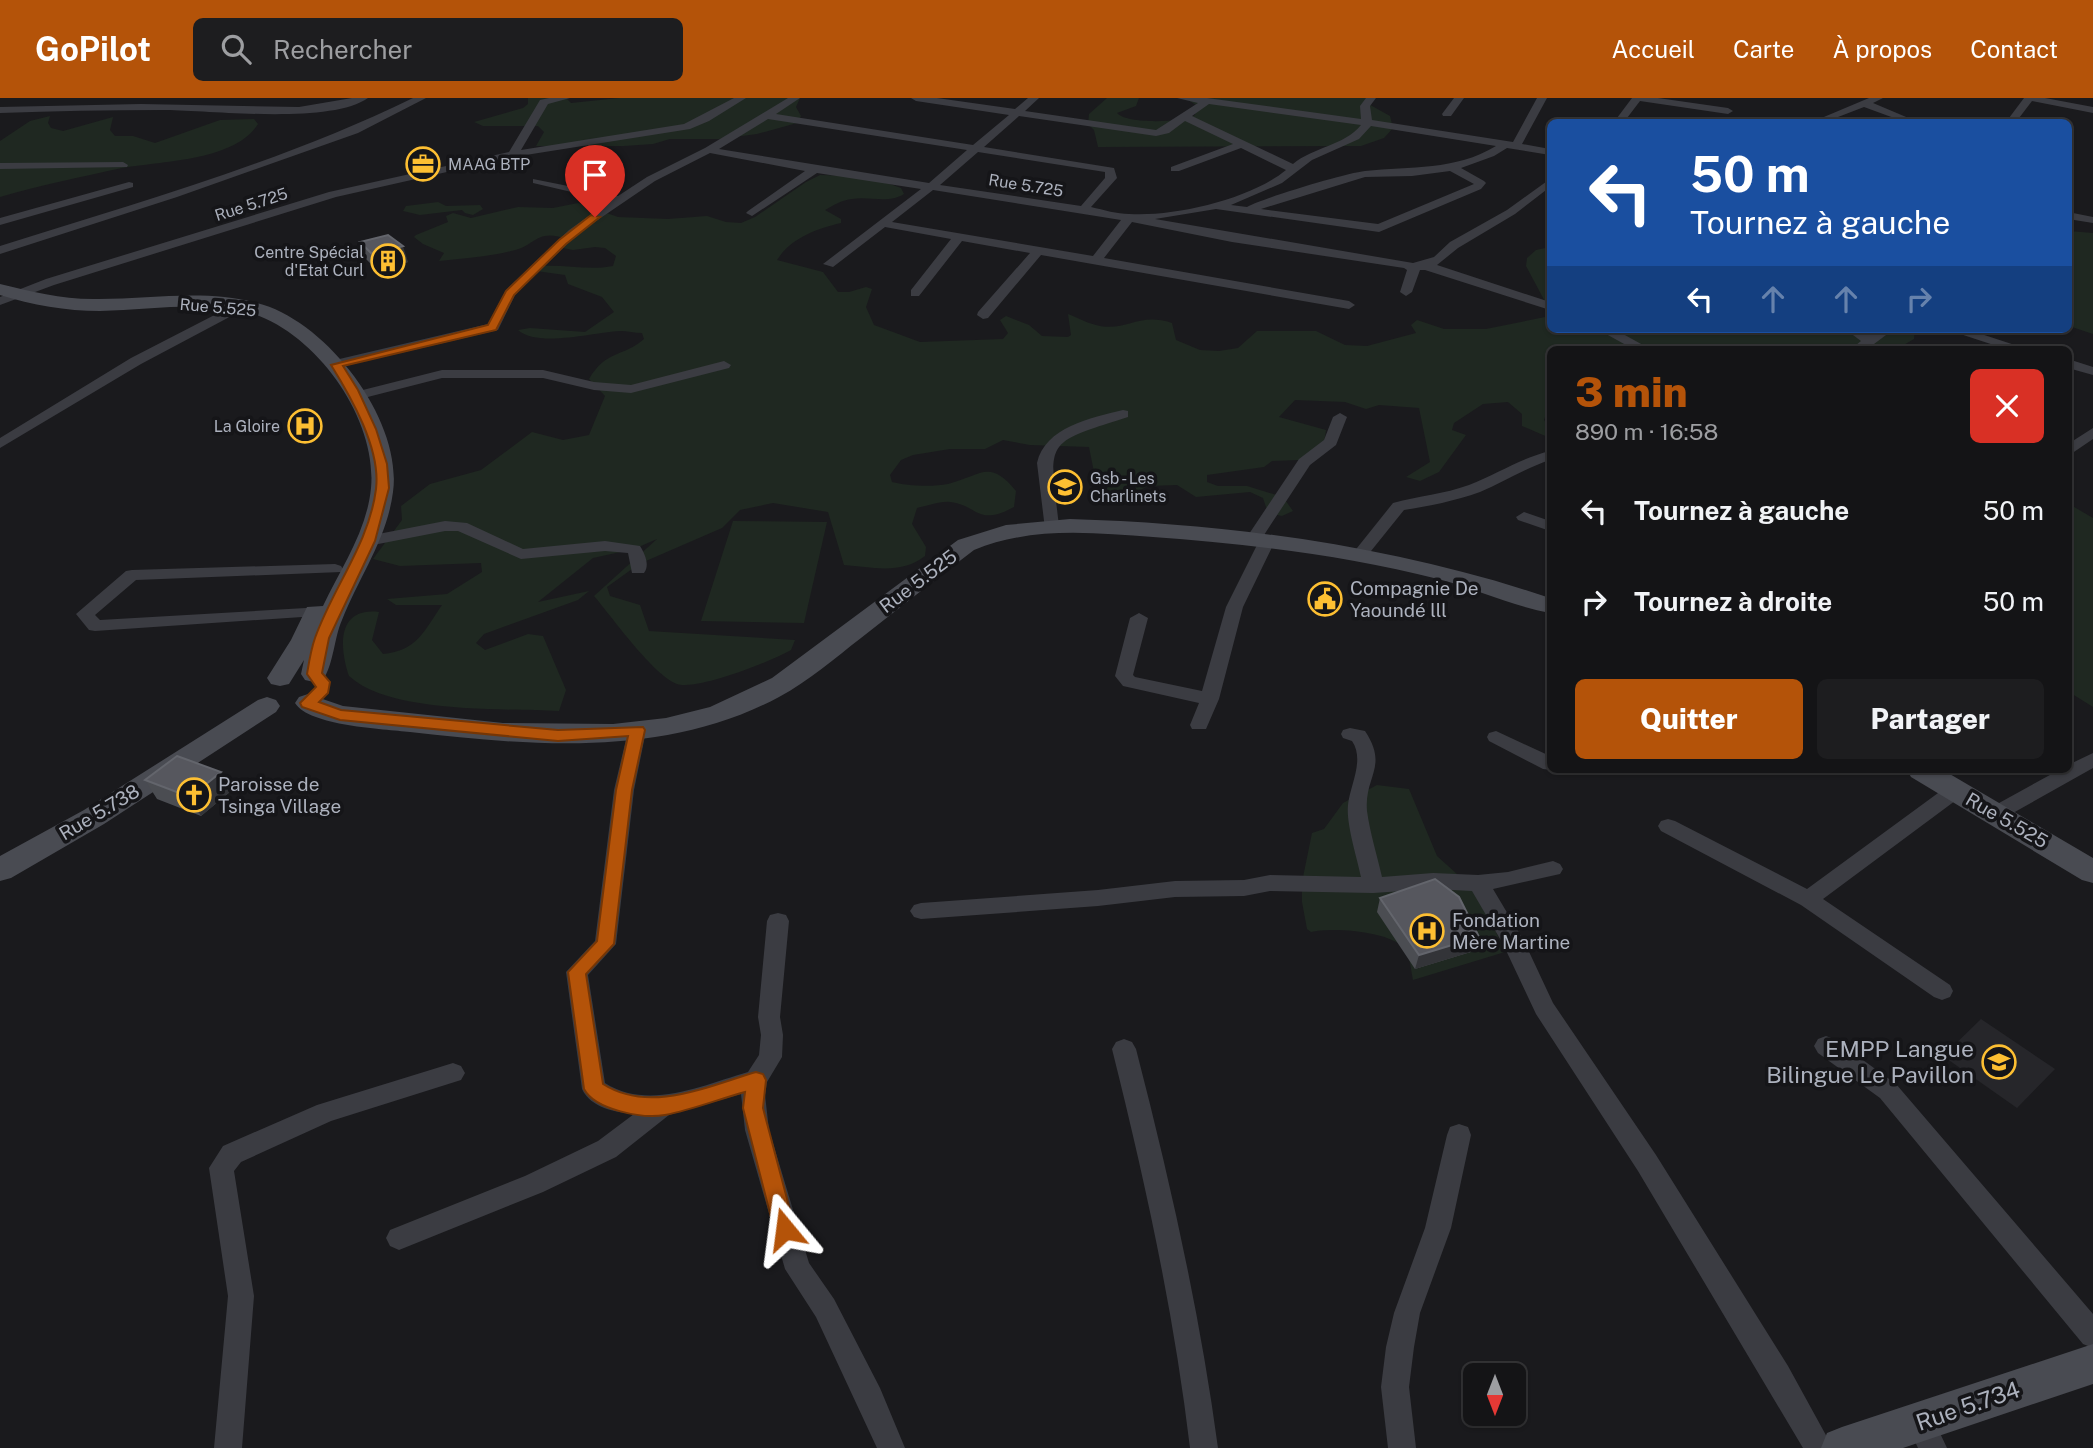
<!DOCTYPE html>
<html lang="fr">
<head>
<meta charset="utf-8">
<style>
  :root { --surface:#141416; --page:#1d1d1f; --text:#f1f3f6; --muted:#9d9ea1; --line:#333335; --accent:#b45309 }
  body { margin:0; font-family:"Public Sans",sans-serif; background:var(--page); color:var(--text); height:100vh; display:flex; flex-direction:column; font-size:26px; white-space:nowrap }
  * { box-sizing:border-box; margin:0 }
  p { font-size:23px; color:var(--muted) }
  .icon { flex:none; width:38px; height:38px; fill:none; stroke:currentColor; stroke-width:2; stroke-linecap:round; stroke-linejoin:round }
  .map { position:relative; flex:1; overflow:hidden }
  .drawer { position:absolute; left:1547px; top:248px; width:525px; height:427px; display:flex; flex-direction:column; background:var(--surface); border-radius:10px; box-shadow:0 2px 5px #0004,0 0 0 2px var(--line) }
  .drawer>* { flex:none }
  .top-card { position:absolute; left:1547px; top:21px; width:525px; height:214px; border-radius:10px; box-shadow:0 2px 5px #0004,0 0 0 2px var(--line); background:#1a4fa0; color:#fff; overflow:hidden }
  .needle { width:46px; rotate:180deg }
  .tools { position:absolute; left:1463px; top:1265px; display:grid; gap:14px }
  .tools a { display:grid; place-items:center; width:63px; height:63px; border-radius:10px; background:var(--surface); box-shadow:0 2px 5px #0004,0 0 0 2px var(--line); font-size:35px }
  .pin { position:absolute; display:grid; place-items:center; width:60px; height:60px; color:#fff; margin:-72px -30px; border-radius:50% 50% 50% 0; rotate:-45deg; box-shadow:0 0 7px #0007 }
  .pin .icon { rotate:45deg }
  .me { position:absolute; width:77px; margin:-38px; rotate:344deg; stroke-linejoin:round; filter:drop-shadow(0 0 5px #0008) }
  .turn { display:flex; align-items:center; gap:24px; height:147px; padding:0 28px; font-size:32px }
  .turn .icon { width:91px; height:91px; stroke-width:2.5 }
  .turn b { display:block; font-size:49px; line-height:60px }
  .lanes { display:flex; align-items:center; height:66px; padding:0 28px; background:#0003; justify-content:center; gap:35px; direction:ltr }
  .lanes .off { opacity:.35 }
  .round { display:grid; place-items:center; flex:none; width:74px; height:74px; border-radius:10px; background:var(--page) }
  .headline { display:flex; align-items:center; justify-content:space-between; height:119px; padding:0 28px }
  h1 { font-size:42px; font-weight:800; line-height:52px; color:var(--accent) }
  .cta { display:flex; gap:14px; margin-top:auto; padding:14px 28px }
  .cta a { flex:1; height:80px; border-radius:10px; background:var(--accent); color:#fff; font-size:28px; font-weight:800; line-height:80px; text-align:center }
  .cta a+a { background:var(--page); color:var(--text) }
  ul { padding:0; list-style:none }
  li { display:flex; align-items:center; gap:21px; height:91px; padding:0 28px }
  li div { flex:1 }
  li b { display:block; font-size:26px }
  li em { font-style:normal }
  header { display:flex; align-items:center; gap:42px; box-sizing:border-box; height:98px; padding:0 35px; background:var(--accent); color:#fff }
  header strong { font-size:33px }
  nav { display:flex; gap:38px; margin-inline-start:auto; font-size:24px }
  .search { width:490px; height:63px; background:var(--page); display:flex; align-items:center; gap:18px; box-sizing:border-box; padding:0 24px; border-radius:10px; color:var(--muted); font-size:26px }
  .map>svg:first-child { display:block }
  .built { fill:#26262a }
  .green { fill:#1f2821 }
  .lines { fill:none; stroke-linecap:round; stroke-linejoin:round }
  .street { fill:#3b3c42; fill-rule:evenodd }
  .secondary { fill:#494b52; fill-rule:evenodd }
  .wall { fill:#4b4d52 }
  .shaded-wall { fill:#333438 }
  .building { fill:#56575e; stroke:#63656c; stroke-width:2 }
  .route { fill:#b45309; stroke:#753606; stroke-width:2 }
  .labels { text-anchor:middle; stroke-width:7; stroke-linejoin:round; paint-order:stroke }
  .far-poi-label { font-size:16px; fill:#acb1bd; stroke:#151518; text-anchor:start }
  .far-street-label { font-size:16px; fill:#acb1bd; stroke:#151518 }
  .street-label { font-size:19px; fill:#acb1bd; stroke:#151518 }
  .poi-label { font-size:19px; fill:#acb1bd; stroke:#151518; text-anchor:start }
  .near-poi-label { font-size:23px; fill:#acb1bd; stroke:#151518; text-anchor:end }
  .near-street-label { font-size:23px; fill:#acb1bd; stroke:#151518 }
</style>
</head>
<body>
<header>
<strong>GoPilot</strong>
<div class="search"><svg class="icon" aria-label="search" viewBox="0 0 24 24"><circle cx="10" cy="10" r="6"/><path d="M15 15l6 6"/></svg>Rechercher</div>
<nav><a>Accueil</a><a>Carte</a><a>À propos</a><a>Contact</a></nav>
</header>
<div class="map">
<svg width="2093" height="1350" viewBox="0 0 2093 1350">
  <rect width="100%" height="100%" fill="#1a1a1d"/>
  <path class="built" d="M1981,921L2055,971L2017,1010L1943,958Z"/>
  <path class="green" d="M528,0H566L571,5L619,0H800L796,9L801,18L797,25L757,36L719,41H670L653,46L624,48H536L544,34L538,28H483L474,24L523,10L528,6Z
    M1107,0H1139L1136,8L1117,15C1126,26 1182,25 1195,17L1196,7L1185,0H1367L1365,4L1390,18L1393,30L1384,40L1361,48L1098,49L1094,32L1088,26L1089,16Z
    M50,18L48,25L51,30L63,33L113,19L110,32L115,38H133L155,45L220,22L254,21L258,26C235,63 161,63 122,70C81,79 40,87 0,99V43L30,23Z
    M820,77C847,77 875,80 901,90L904,96C888,106 870,98 852,101C842,102 834,107 825,112L841,121V125C816,131 791,140 777,162L823,174L838,194H849L866,189L872,191L866,209L874,227L920,244L1003,241L1008,235L1000,222L1006,218L1029,227L1042,238L1068,239L1071,237L1068,216C1078,220 1089,226 1100,228C1128,233 1139,214 1172,225L1176,242L1200,252L1219,253L1238,250L1257,233H1316L1345,247L1367,248L1416,235L1411,227L1417,222L1444,231H1486L1550,218V231H1915L1914,241L1895,252L1826,250L1815,252H1550V304L1544,322L1550,329V340L1522,328V316L1508,304L1483,306L1454,325L1452,332L1466,337L1439,374L1420,383L1406,379L1430,364L1419,310L1379,307L1366,311L1345,304L1295,302L1279,319L1326,332L1324,345L1299,362L1272,363L1264,369L1207,377V384L1218,388H1247L1283,399L1293,413L1282,418L1268,415L1263,400L1250,394L1196,399L1177,387L1148,388L1127,399L1098,394L1089,349L1030,347L1003,342L985,351H950L913,357L901,362L890,377L892,384C906,388 933,389 948,386C981,378 989,360 1016,393L1014,409C977,429 978,407 950,404C940,403 927,408 917,410L912,426L926,449L925,458C901,477 872,469 844,467L828,414L773,405L740,412L722,430L639,466L607,489L610,498L640,507L649,533L795,542L791,552C772,563 697,593 677,586C653,577 612,519 594,498L657,441L634,451L593,460L538,504L589,493L578,502L484,536L476,545L485,552L528,536L543,538L566,592L559,613C503,610 390,616 349,578C339,549 337,509 379,514L372,542L383,556C417,553 424,533 442,507H396L387,501L447,496L482,474L481,465L400,468L373,461L402,422L401,408L430,386L481,372L532,334L563,342L589,337L605,298L589,281C607,251 622,260 644,241L642,235C635,235 627,233 620,233C595,234 538,250 518,232L530,230L585,234L614,214L602,199L568,186L565,177L536,173L540,168C565,166 588,173 613,168L616,158L605,150L595,149L573,152L563,150L567,141C535,130 537,148 511,153C488,159 463,160 439,163L444,155L423,146L414,139L416,137L448,124L446,118L453,115L471,120L518,109L553,110L578,105L618,119L668,121L707,118L726,124L741,125L755,119L806,84Z
    M438,104L446,108L480,107L483,111L473,117L465,115L462,112L420,117L403,113L406,108Z
    M2069,133L2093,135V236L2069,228Z
    M1550,149V213L1526,168L1527,160L1536,152Z
    M2069,406L2093,420V609L2069,594Z
    M733,423L827,424L804,525L701,523Z
    M1377,687L1409,691L1437,758L1478,795L1505,854L1413,882C1411,873 1410,858 1405,851C1391,833 1331,829 1311,834L1307,831L1302,804V784L1312,735L1324,731L1343,705Z"/>
  <g class="lines">
    <path class="street" d="M352,0H368C330,27 210,12 161,12C107,12 54,13 0,15V9L141,6L299,9Z
      M413,0H426L358,35L177,99L0,156V148C139,104 282,64 413,0Z
      M549,0H570L548,6L521,52L684,26L734,0H746L709,23L690,31L513,59L336,99L54,187L0,207V199L46,181L329,94L509,54L540,2Z
      M788,0H800L776,16L973,47L1009,17L916,3L911,0H937L1015,11L1028,0H1039L1025,13L1156,32L1198,5L1177,0H1207L1361,21L1360,8L1366,0H1376L1370,8L1372,22L1513,44L1537,0H1547L1522,46L1550,51V57L1507,50L1494,58L1461,70L1484,83L1486,85L1481,91L1379,134L1216,111L1155,121L1413,165L1434,159L1450,144L1507,112L1550,81V89L1515,116L1458,150L1437,167L1550,204V212L1425,172H1420L1412,194L1406,198L1400,194L1407,172L1404,170L1232,144L1132,124L1104,160L1349,203L1355,207L1349,211L1041,157L988,220L983,221L977,217L978,214L1030,155L962,143L919,198H911V192L951,141L885,129L833,169L823,166L921,91L817,75L752,118L746,115L748,113L805,73L710,55L655,83L577,136L515,197L498,232L336,270L329,266L331,263L488,226L506,192L569,132L610,103L533,85V81L618,98L647,79L705,50ZM1209,6L1361,27C1344,48 1313,49 1293,66L1192,18ZM1019,18L1156,38L1169,35L1185,23L1233,46L1171,69V73H1179L1241,50L1286,72C1251,101 1175,119 1129,116C1117,116 1104,112 1091,109L1117,80L1114,70L984,49ZM768,21L967,52L929,85L719,51ZM1371,28L1496,48C1455,73 1411,68 1365,73C1346,75 1263,100 1247,109L1231,107L1282,85L1312,62L1359,41ZM978,54L1105,74V80L1081,108L940,87ZM1450,73L1474,86L1378,126L1261,111L1365,79L1412,78ZM933,92L1121,122L1093,158L892,124Z
      M1454,0H1464L1451,18H1443L1442,16Z
      M1632,0H1658L1728,10L1733,13L1728,16L1640,3L1624,24H1614Z
      M1869,0H1883L1873,5L1918,24H1905L1864,9L1825,24H1812Z
      M2024,0H2045L2093,9V15L2032,3L2016,24H2006Z
      M123,64L128,67L127,69L0,71V65Z
      M129,84L133,85V89L0,127V120Z
      M2068,114L2093,119V125L2068,121Z
      M232,208L238,212L237,215L141,266L0,350V340L131,260Z
      M1597,231H1614L1652,252H1635Z
      M1845,231H1861L1870,237L1878,231H1894L1866,252H1850L1861,243Z
      M1945,231H1966L2030,252H2009Z
      M2068,261L2093,269V277L2068,270Z
      M724,263L731,267L729,270L631,295L594,292L543,280H442L356,302L349,298L351,295L442,272H543L594,284L631,287Z
      M1123,312L1128,313V319C1043,346 1049,341 1059,428L1057,431H1045L1037,365C1045,329 1091,320 1123,312Z
      M1340,315L1347,319L1336,347L1310,367L1264,437L1274,438L1276,441L1243,509L1219,601L1206,631H1192L1190,627L1199,605L1123,588L1115,578L1130,520L1139,515L1148,520L1133,577L1135,579L1202,593L1226,509L1259,443L1249,442L1247,439L1299,361L1324,342L1333,319Z
      M2093,330V341L2068,358V346Z
      M1550,353V362C1526,370 1504,384 1480,394C1455,403 1429,408 1404,412L1367,458H1355L1353,455L1393,405C1419,398 1444,396 1469,387C1497,376 1521,360 1550,353Z
      M1524,414L1550,423V433L1518,422L1516,419Z
      M445,423L467,425L523,451L605,443L640,448C645,456 650,467 644,475H632L628,455L605,453L521,461L458,433H445L368,448L360,443L368,438Z
      M335,466L341,468L343,471L341,474L136,482L95,517L100,522L323,509L326,513L323,517L317,518L95,533L89,532L76,516L126,473L132,472Z
      M637,627L644,629L646,633L634,692L616,846L588,877L605,985C649,1013 703,987 748,974L759,957L761,937L758,919L767,823L770,817L778,815L786,817L789,823L780,919L783,937L782,959L767,984L765,997L769,1032L809,1165L834,1201L880,1290L905,1350H877L816,1219L785,1171L745,1032L741,996L669,1017L616,1059L543,1094L399,1152L390,1148L386,1140L390,1132L525,1078L598,1043L634,1016C615,1014 591,1010 582,991L566,874L595,843L614,692L628,633L630,629Z
      M1350,630L1365,633C1389,669 1364,678 1367,713C1370,735 1377,757 1382,779L1433,775L1478,777L1508,774L1553,763L1560,766L1563,771L1560,776L1493,791L1524,843L1553,905L1656,1057L1788,1268L1833,1350H1803L1638,1073L1536,916L1503,846L1472,793L1433,791L1373,795L1270,793L1244,798L1175,799L1098,808L921,821L914,819L910,813L914,807L921,805L1098,792L1175,783L1244,782L1270,777L1361,779C1357,759 1346,726 1348,707C1350,687 1365,662 1352,643L1343,640L1341,636L1343,632Z
      M1496,633L1550,658L1552,672L1543,671L1489,643L1487,639L1489,635Z
      M2093,655V670L2004,720H1990L1987,715L1990,710L2059,672H2068V667Z
      M1956,685L1963,687L1966,692L1963,697L1823,801L1950,887L1953,893L1950,899L1942,902L1934,899L1801,807L1661,733L1658,728L1661,723L1668,721L1675,723L1807,791L1949,687Z
      M1826,938L1834,941L1896,986L2093,1216V1250L2083,1246L1880,1000L1818,955L1814,948L1818,941Z
      M1124,941L1132,944L1136,951C1170,1083 1200,1215 1218,1350H1190C1174,1215 1145,1083 1112,951L1116,944Z
      M453,965L461,968L465,975L461,982L331,1023L241,1064L234,1073L254,1198L242,1350H214L228,1198L209,1070L223,1048L317,1007Z
      M1459,1026L1468,1029L1471,1037L1451,1130L1420,1215L1414,1249L1409,1289L1416,1350H1388L1381,1289L1386,1249L1394,1215L1425,1130L1447,1037L1450,1029Z
      M1920,1310L1930,1314L1947,1350H1918L1906,1324L1910,1314Z"/>
    <path class="secondary" d="M0,186C33,194 64,202 99,201C152,201 205,191 257,205C326,222 403,322 393,394C387,441 359,479 342,522C334,540 334,565 323,582L314,584L305,582L301,576L304,562L289,586L280,588L271,586L267,580L291,542L307,509L323,508C341,470 367,433 371,390C378,316 307,221 233,211C189,205 144,212 100,213C66,213 32,207 0,197Z
      M1070,421C1234,426 1395,448 1550,500V515C1513,508 1476,491 1438,481C1345,457 1249,446 1153,439C1093,435 1032,428 974,452C936,481 899,510 861,540C835,560 809,583 779,599C665,660 534,648 410,634C384,631 309,628 295,605L299,599L308,596L343,608L503,625L613,626L666,620L710,609L772,580L958,442L1006,427Z
      M267,599L276,602L280,608L276,614L104,726L11,780L0,783V758L84,712L258,602Z
      M1907,672H1943L2093,760V785L2082,782L1911,679Z
      M2093,1246V1286L1903,1350H1821L1827,1335L1842,1329Z"/>
  </g>
  <path class="wall" d="M360,144L408,164L378,173L365,160Z
    M145,682L231,693L201,718L157,701Z
    M1380,800L1474,853L1415,871L1377,814Z"/>
  <path class="shaded-wall" d="M403,148L408,164L378,173L373,157Z
    M221,674L231,693L201,718L190,699Z
    M1479,839L1474,853L1415,871L1419,857Z"/>
  <path class="building" d="M388,137L403,148L373,157L360,144Z
    M177,658L221,674L190,699L145,682Z
    M1435,781L1459,799L1479,839L1419,857L1380,800Z"/>
  <path class="route" d="M591,117L600,119L566,146L514,197L496,232L343,268L358,292L376,331L387,366L389,390L375,443L329,540L322,575L330,584L328,595L319,604L341,612L558,632L643,629L645,632L632,692L614,846L586,876L603,986C650,1016 708,988 756,974L763,976L766,982L763,1010L795,1131L792,1138L785,1141L777,1138L774,1131L743,1010L745,994C719,1001 692,1012 665,1017C643,1021 595,1012 584,991L568,874L597,843L616,692L628,638L558,643L340,622L302,609L300,605L316,589L307,576C309,564 311,551 315,540C333,489 369,446 376,391C381,351 351,299 331,267L488,227L506,193L559,142Z"/>
  <defs>
    <symbol id="office-ring" viewBox="-11 -11 22 22"><circle r="9.5" fill="#151518" stroke="#fdbf32" stroke-width="1.5"/><path d="M-6-3h4V-5.5h4V-3h4V5H-6ZM-1-4.5V-3h2v-1.5ZM-6 0V1H6V0Z" fill="#fdbf32"/></symbol>
    <symbol id="building-ring" viewBox="-11 -11 22 22"><circle r="9.5" fill="#151518" stroke="#fdbf32" stroke-width="1.5"/><path d="M-4-6H4V6H1V3H-1V6H-4ZM-2.5-4.3h1.7v1.8h-1.7ZM.8-4.3h1.7v1.8H.8ZM-2.5-1h1.7V.8h-1.7ZM.8-1h1.7V.8H.8Z" fill="#fdbf32"/></symbol>
    <symbol id="hospital-ring" viewBox="-11 -11 22 22"><circle r="9.5" fill="#151518" stroke="#fdbf32" stroke-width="1.5"/><path d="M-5-5h3v3.5h4V-5h3V5h-3V1.5h-4V5h-3Z" fill="#fdbf32"/></symbol>
    <symbol id="school-ring" viewBox="-11 -11 22 22"><circle r="9.5" fill="#151518" stroke="#fdbf32" stroke-width="1.5"/><path d="M0-5L7-2L0 1L-7-2ZM-4 1L0 2.5L4 1V4Q0 6-4 4Z" fill="#fdbf32"/></symbol>
    <symbol id="civic-ring" viewBox="-11 -11 22 22"><circle r="9.5" fill="#151518" stroke="#fdbf32" stroke-width="1.5"/><path d="M-.6-6.5H3V-4.5H.6V-3L4-1V1h2V6H-6V1h2V-1L-.6-3ZM-1.2 2.5V6h2.4V2.5Z" fill="#fdbf32"/></symbol>
    <symbol id="church-ring" viewBox="-11 -11 22 22"><circle r="9.5" fill="#151518" stroke="#fdbf32" stroke-width="1.5"/><path d="M-1.2-6h2.4v3.5h3.3v2.4h-3.3V6h-2.4V-.1h-3.3v-2.4h3.3Z" fill="#fdbf32"/></symbol>
  </defs>
  <g fill-rule="evenodd">
    <use href="#office-ring" x="404" y="47" width="38" height="38"/>
    <use href="#building-ring" x="369" y="144" width="38" height="38"/>
    <use href="#hospital-ring" x="286" y="309" width="38" height="38"/>
    <use href="#school-ring" x="1046" y="370" width="38" height="38"/>
    <use href="#civic-ring" x="1306" y="482" width="38" height="38"/>
    <use href="#church-ring" x="175" y="678" width="38" height="38"/>
    <use href="#hospital-ring" x="1408" y="814" width="38" height="38"/>
    <use href="#school-ring" x="1980" y="945" width="38" height="38"/>
  </g>
  <g class="labels">
    <g class="far-poi-label">
      <text x="448" y="72">MAAG BTP</text>
      <text x="364" y="160" text-anchor="end">Centre Spécial<tspan x="364" dy="18">d'Etat Curl</tspan></text>
      <text x="280" y="334" text-anchor="end">La Gloire</text>
      <text x="1090" y="386">Gsb - Les<tspan x="1090" dy="18">Charlinets</tspan></text>
    </g>
    <g class="far-street-label">
      <text transform="translate(1026 87) rotate(9)" y="6">Rue 5.725</text>
      <text transform="translate(251 106) rotate(-18)" y="6">Rue 5.725</text>
      <text transform="translate(218 209) rotate(5)" y="6">Rue 5.525</text>
    </g>
    <g class="street-label">
      <text transform="translate(918 483) rotate(-37)" y="7">Rue 5.525</text>
      <text transform="translate(99 714) rotate(-31)" y="7">Rue 5.738</text>
      <text transform="translate(2007 722) rotate(30)" y="7">Rue 5.525</text>
    </g>
    <g class="poi-label">
      <text x="1350" y="497">Compagnie De<tspan x="1350" dy="22">Yaoundé lll</tspan></text>
      <text x="218" y="693">Paroisse de<tspan x="218" dy="22">Tsinga Village</tspan></text>
      <text x="1452" y="829">Fondation<tspan x="1452" dy="22">Mère Martine</tspan></text>
    </g>
    <g class="near-poi-label">
      <text x="1974" y="959">EMPP Langue<tspan x="1974" dy="26">Bilingue Le Pavillon</tspan></text>
    </g>
    <g class="near-street-label">
      <text transform="translate(1968 1308) rotate(-19)" y="8">Rue 5.734</text>
    </g>
  </g>
</svg>
<div class="tools">
<a><svg class="needle" viewBox="-14 -14 28 28"><path d="M0-13l5 13h-10z" fill="#e53935"/><path d="M0 13l5-13h-10z" fill="#9d9ea1"/></svg></a>
</div>
<div class="pin" style="left:595px;top:119px;background:#d93025"><svg class="icon" aria-label="arrive" viewBox="0 0 24 24"><path d="M6 21V4h12l-3 4 3 4H6"/></svg></div>
<svg class="me" style="left:785px;top:1131px" viewBox="-20 -20 40 40"><path d="M0-17L14 15 0 8-14 15z" fill="#b45309" stroke="#fff" stroke-width="4"/></svg>
<div class="top-card">
<div class="turn"><svg class="icon" aria-label="left" viewBox="0 0 24 24"><path d="M17 20v-9H6M10 6l-5 5 5 5"/></svg><div><b>50 m</b>Tournez à gauche</div></div>
<div class="lanes"><svg class="icon" aria-label="left" viewBox="0 0 24 24"><path d="M17 20v-9H6M10 6l-5 5 5 5"/></svg><svg class="icon off" aria-label="ahead" viewBox="0 0 24 24"><path d="M12 20V5M6 11l6-6 6 6"/></svg><svg class="icon off" aria-label="ahead" viewBox="0 0 24 24"><path d="M12 20V5M6 11l6-6 6 6"/></svg><svg class="icon off" aria-label="right" viewBox="0 0 24 24"><path d="M7 20v-9h11M14 6l5 5-5 5"/></svg></div>
</div>
<section class="drawer">
<div class="headline"><div><h1>3 min</h1><p>890 m · 16:58</p></div><a class="round" style="background:#d93025;color:#fff"><svg class="icon" aria-label="close" viewBox="0 0 24 24"><path d="M6 6l12 12M18 6L6 18"/></svg></a></div>
<ul>
<li><svg class="icon" aria-label="left" viewBox="0 0 24 24"><path d="M17 20v-9H6M10 6l-5 5 5 5"/></svg><div><b>Tournez à gauche</b></div><em>50 m</em></li>
<li><svg class="icon" aria-label="right" viewBox="0 0 24 24"><path d="M7 20v-9h11M14 6l5 5-5 5"/></svg><div><b>Tournez à droite</b></div><em>50 m</em></li>
</ul>
<div class="cta"><a>Quitter</a><a>Partager</a></div>
</section>
</div>
</body>
</html>
